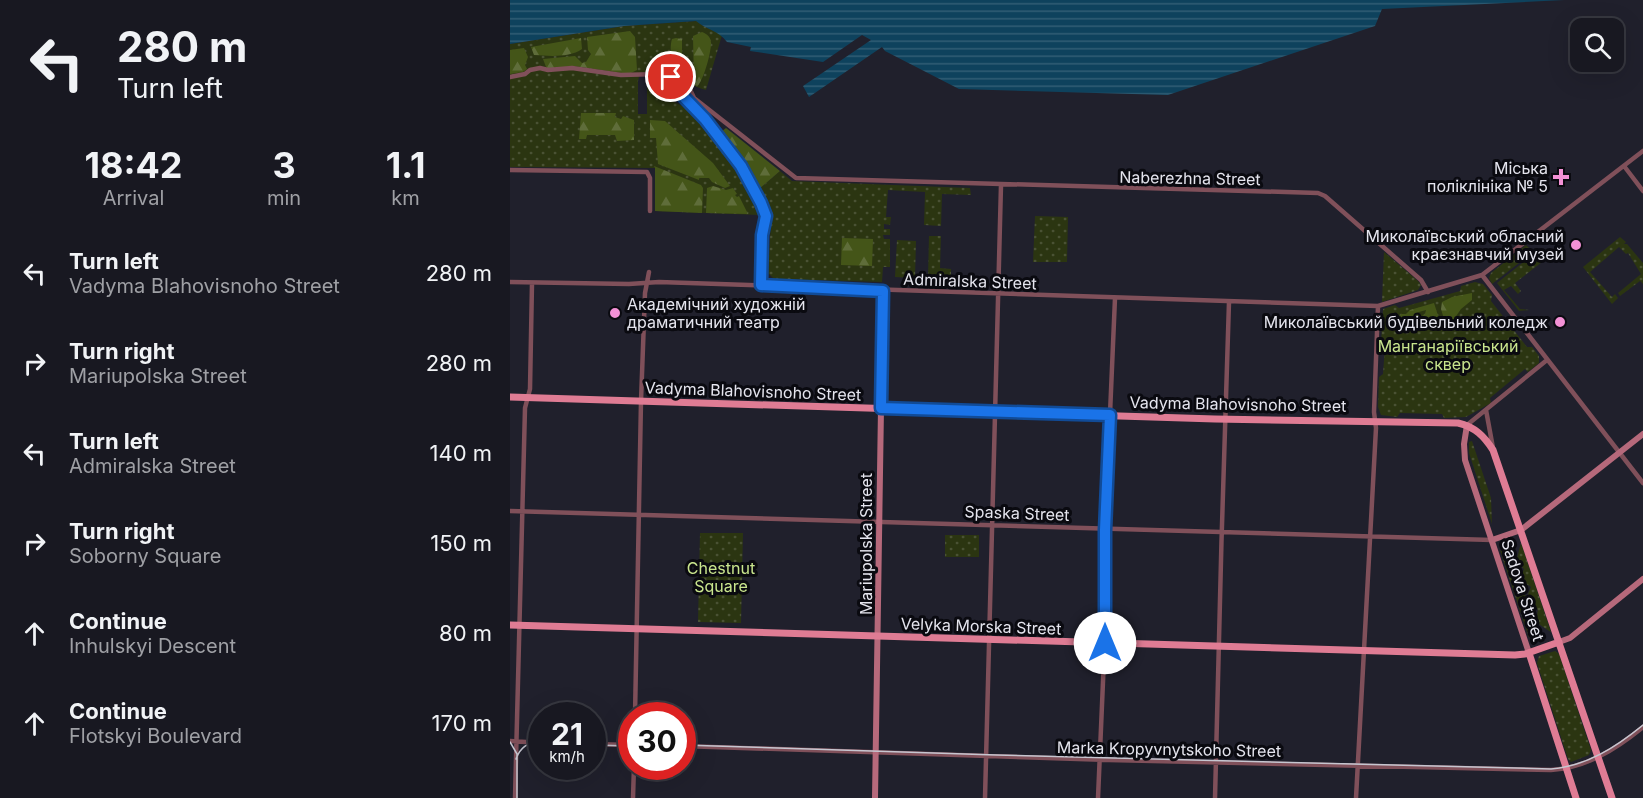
<!DOCTYPE html>
<html lang="en">
<head>
<meta charset="utf-8">
<style>
  :root { --surface:#181821; --page:#25252e; --text:#f1f3f6; --muted:#9fa0a5; --line:#36373f }
  body { margin:0; font-family:Inter,sans-serif; background:var(--page); color:var(--text); height:100vh; display:flex; flex-direction:column; font-size:22px; white-space:nowrap }
  * { box-sizing:border-box; margin:0 }
  p { font-size:20px; color:var(--muted) }
  .icon { flex:none; width:33px; height:33px; fill:none; stroke:currentColor; stroke-width:2; stroke-linecap:round; stroke-linejoin:round }
  .map { position:relative; flex:1; overflow:hidden }
  .panel { display:flex; flex-direction:column; background:var(--surface); width:510px }
  .panel>* { flex:none }
  .top-card { background:#181821; color:var(--text); overflow:hidden }
  .buttons { position:absolute; left:1060px; top:18px; display:grid; gap:12px }
  .buttons a { display:grid; place-items:center; width:54px; height:54px; border-radius:12px; background:var(--surface); box-shadow:0 6px 24px #0002,0 0 0 2px var(--line); font-size:30px }
  .speed { position:absolute; left:18px; top:702px; display:flex; gap:12px; font-size:30px; font-weight:700; text-align:center }
  .speed>* { display:grid; place-content:center; width:78px; height:78px; border-radius:50%; background:var(--surface); box-shadow:0 6px 24px #0002,0 0 0 2px var(--line); line-height:1 }
  .speed small { font-size:15px; font-weight:400 }
  .speed .limit { border:9px solid #d22; background:#fff; color:#111 }
  .pin { position:absolute; display:grid; place-items:center; width:51px; height:51px; color:#fff; margin:-26px; border:3px solid #fff; border-radius:50%; box-shadow:0 2px 6px #0007 }
  .me { position:absolute; width:66px; margin:-33px; rotate:0deg; stroke-linejoin:round; filter:drop-shadow(0 0 4px #0008) }
  .turn { display:flex; align-items:center; gap:21px; height:126px; padding:0 18px; font-size:27px }
  .turn .icon { width:78px; height:78px; stroke-width:2.5 }
  .turn b { display:block; font-size:42px; line-height:51px }
  .eta { display:flex; justify-content:space-evenly; align-items:center; height:102px; text-align:center }
  .eta b { font-size:36px; font-weight:700; line-height:42px }
  ul { padding:0; list-style:none }
  li { display:flex; align-items:center; gap:18px; height:90px; padding:0 18px }
  li div { flex:1 }
  li b { display:block; font-size:22px }
  li em { font-style:normal }
  main { display:flex; flex:1; min-height:0 }
  .map>svg:first-child { display:block }
  .grass { fill:url(#grass-dots) }
  .forest { fill:url(#forest-firs) }
  .water { fill:url(#water-rules) }
  .lines { fill:none; stroke-linecap:round; stroke-linejoin:round }
  .street { stroke:#80505a; stroke-width:4.5 }
  .secondary { stroke:#b6697b; stroke-width:6 }
  .primary { stroke:#df7c94; stroke-width:7 }
  .tram { stroke:#c6c6d0; stroke-width:1.5 }
  .route-casing { stroke:#114b97; stroke-width:15 }
  .route { stroke:#1a73e8; stroke-width:10 }
  .poi-dot { fill:#f391d6; stroke:#0a0a10; stroke-width:2 }
  .labels { text-anchor:middle; stroke-width:6; stroke-linejoin:round; paint-order:stroke }
  .poi-label { font-size:16px; fill:#e5e5ee; stroke:#0a0a10; text-anchor:end }
  .street-label { font-size:16px; fill:#e5e5ee; stroke:#0a0a10 }
  .park-label { font-size:16px; fill:#c9e58d; stroke:#0a0a10 }
</style>
</head>
<body>
<main>
<section class="panel">
<div class="top-card">
<div class="turn"><svg class="icon" aria-label="left" viewBox="0 0 24 24"><path d="M17 20v-9H6M10 6l-5 5 5 5"/></svg><div><b>280 m</b>Turn left</div></div>
</div>
<div class="eta">
<div><b>18:42</b><p>Arrival</p></div>
<div><b>3</b><p>min</p></div>
<div><b>1.1</b><p>km</p></div>
</div>
<ul>
<li><svg class="icon" aria-label="left" viewBox="0 0 24 24"><path d="M17 20v-9H6M10 6l-5 5 5 5"/></svg><div><b>Turn left</b><p>Vadyma Blahovisnoho Street</p></div><em>280 m</em></li>
<li><svg class="icon" aria-label="right" viewBox="0 0 24 24"><path d="M7 20v-9h11M14 6l5 5-5 5"/></svg><div><b>Turn right</b><p>Mariupolska Street</p></div><em>280 m</em></li>
<li><svg class="icon" aria-label="left" viewBox="0 0 24 24"><path d="M17 20v-9H6M10 6l-5 5 5 5"/></svg><div><b>Turn left</b><p>Admiralska Street</p></div><em>140 m</em></li>
<li><svg class="icon" aria-label="right" viewBox="0 0 24 24"><path d="M7 20v-9h11M14 6l5 5-5 5"/></svg><div><b>Turn right</b><p>Soborny Square</p></div><em>150 m</em></li>
<li><svg class="icon" aria-label="ahead" viewBox="0 0 24 24"><path d="M12 20V5M6 11l6-6 6 6"/></svg><div><b>Continue</b><p>Inhulskyi Descent</p></div><em>80 m</em></li>
<li><svg class="icon" aria-label="ahead" viewBox="0 0 24 24"><path d="M12 20V5M6 11l6-6 6 6"/></svg><div><b>Continue</b><p>Flotskyi Boulevard</p></div><em>170 m</em></li>
</ul>
</section>
<div class="map">
<svg width="1133" height="798" viewBox="0 0 1133 798">
  <defs>
    <pattern id="grass-dots" width="8" height="8" patternUnits="userSpaceOnUse" patternTransform="scale(1.5)"><rect width="8" height="8" fill="#2b3511"/><path d="M2 2h.1M6 6h.1" fill="none" stroke="#4a5234" stroke-width="1.8" stroke-linecap="round"/></pattern>
    <pattern id="forest-firs" width="22" height="20" patternUnits="userSpaceOnUse" patternTransform="scale(1.5)"><rect width="22" height="20" fill="#445518"/><path d="M5 1l3.5 6h-7zM16 11l3.5 6h-7z" fill="#5f6d3a"/></pattern>
    <pattern id="water-rules" width="6" height="5" patternUnits="userSpaceOnUse" patternTransform="scale(1.5)"><rect width="6" height="5" fill="#0e425d"/><path d="M0 2.5h6" fill="none" stroke="#315d75"/></pattern>
  </defs>
  <rect width="100%" height="100%" fill="#20202c"/>
  <path class="grass" d="M187,21C195,29 203,29 212,35L196,90C168,82 162,68 130,73L128,81V114H137V81H141L147,93L176,108L209,146L234,183L249,215L145,211V168L0,167V44L114,26Z
    M270,171L282,181L460,188L461,195L432,194L431,226L414,225L415,192L378,190L376,217H381L380,225L374,224V229H380V235H373L374,239H380V267H373L372,282L264,279L258,273L261,222L249,189Z
    M525,216L558,217L557,262H523Z
    M419,236H431L430,268L441,269V278L418,277Z
    M1110,237L1116,242L1114,244H1117L1133,263V284L1130,281L1110,296L1108,293L1131,274L1118,253L1116,254L1109,247L1080,272L1102,297L1105,294L1108,298L1102,304L1073,267Z
    M387,240L406,241L405,278L385,277Z
    M1016,245L1023,252L982,284L979,278L981,273Z
    M874,252L908,281L911,285L908,290L872,302Z
    M1025,253L1032,262L1005,283L1011,291L1008,294L1001,286L994,290L1010,309L1020,310L1009,311L987,283Z
    M965,282L973,284L982,295L981,301L1017,347H1022L1029,356V363L1018,372L1015,369L980,398L981,403L956,417L934,418L932,414L890,413L887,417L871,415L868,407L869,377L873,374L875,346L871,344L873,309L885,305L889,308L950,291L951,286Z
    M962,441L981,498L982,524L959,453V442Z
    M190,533H233L231,623L188,622Z
    M435,535H469V557H435Z
    M1011,543L1041,632C1029,624 1025,624 1028,610L1022,605L1018,594L1021,587L1015,583L1012,574L1014,569L1009,564L1007,558Z
    M990,550L1003,558L1005,565L1003,570L1009,575L1012,584L1009,590L1015,595L1019,606L1017,613L1023,617L1025,624L1019,638Z
    M1045,651L1049,654L1081,750L1079,755L1061,762L1058,759L1027,663L1029,656Z"/>
  <path class="forest" d="M120,31L125,37L127,70L119,74L64,66L39,69L36,67L33,59L65,56L72,63L76,62L81,54L78,50L77,37Z
    M192,32C197,34 201,37 201,43C201,53 194,79 187,87L184,84L183,36Z
    M71,38L72,49C59,58 39,56 24,55L21,47Z
    M166,38L172,39V74H169C161,67 159,49 162,39Z
    M14,48L18,57L15,65L17,69L13,72L0,74V50Z
    M71,113H106L105,117L111,119L113,116L124,120V140L107,141L105,135H77L76,139H69Z
    M140,120L155,121L203,163L220,186L215,188L202,182L199,178H189V180L148,164L146,138H140Z
    M216,128L270,171L249,189L211,132Z
    M144,166L191,185L193,188L192,213L145,211V168Z
    M203,186L216,190L223,188L227,194L225,195L227,197L229,196L238,214L196,213L197,188Z
    M332,238L363,239L362,266L331,265Z
    M962,293V300L951,309L937,329L931,309L932,302L942,297Z
    M924,303L931,325L924,322L925,325L922,327L910,321L909,318L915,314L916,310L905,313L904,321L892,319L889,317L891,314H896L900,310Z"/>
  <path class="water" d="M0,0H1054L872,9L865,26L658,95L449,89L375,51L372,47L299,97L293,86L361,40L352,35L313,62L240,51L241,47L217,42C208,30 197,30 186,21L114,26L0,44Z"/>
  <g class="lines">
    <path class="street" d="M0,77L15,74L20,70L30,68L38,70L62,68L111,75L150,74L161,77L169,92L180,102
      M178,85L184,98L286,178L808,193L815,196L911,280L918,292
      M179,91L182,104L231,166L251,203L256,223L252,235L251,285
      M1114,166L1133,191
      M0,170L137,172L140,178V211
      M972,275L1133,483
      M0,282L119,284L149,282L868,306L972,275L1133,151
      M371,408L373,290
      M976,410L983,448
      M957,425L1037,360
      M0,511L982,540
      M125,716L131,401L135,293L139,272
      M0,741L32,743
      M82,744L122,745
      M172,746L599,760L1041,770C1076,768 1106,749 1133,727
      M5,798C9,668 11,538 15,408L20,389L22,283
      M123,798L124,766
      M475,798L491,185
      M588,798L595,635V530L605,298
      M705,798C709,633 713,467 719,302
      M846,798L866,428L864,412L868,306"/>
    <path class="secondary" d="M957,425L954,444L955,460L1019,653
      M982,540L1011,530L1133,434
      M1049,642L1060,638L1133,579
      M365,798L371,408"/>
    <path class="primary" d="M0,397L705,419L948,423C965,427 974,436 983,450L1102,798
      M0,625L1005,655L1015,654L1049,642
      M1019,653L1066,798"/>
    <path class="tram" d="M0,742L7,754V798
      M82,745L122,746
      M172,745L486,755L1041,769C1077,766 1106,747 1133,725
      M6,759C10,747 18,742 31,741"/>
  </g>
  <g class="lines">
    <defs>
      <path id="route" d="M161,77L169,92L195,119L231,166L251,203L256,216L252,235L251,285L373,291L371,408L600,415L595,530V643"/>
    </defs>
    <use href="#route" class="route-casing"/>
    <use href="#route" class="route"/>
  </g>
  <g class="poi-dot">
    <path d="M1048 168h6v6h6v6h-6v6h-6v-6h-6v-6h6z"/>
    <circle cx="1066" cy="245" r="6"/>
    <circle cx="105" cy="313" r="6"/>
    <circle cx="1050" cy="322" r="6"/>
  </g>
  <g class="labels">
    <g class="poi-label">
      <text x="1038" y="174">Міська<tspan x="1038" dy="18">поліклініка № 5</tspan></text>
      <text x="1054" y="242">Миколаївський обласний<tspan x="1054" dy="18">краєзнавчий музей</tspan></text>
      <text x="117" y="310" text-anchor="start">Академічний художній<tspan x="117" dy="18">драматичний театр</tspan></text>
      <text x="1038" y="328">Миколаївський будівельний коледж</text>
    </g>
    <g class="street-label">
      <text transform="translate(680 178) rotate(1)" y="6">Naberezhna Street</text>
      <text transform="translate(460 281) rotate(2)" y="6">Admiralska Street</text>
      <text transform="translate(243 391) rotate(2)" y="6">Vadyma Blahovisnoho Street</text>
      <text transform="translate(728 404) rotate(1)" y="6">Vadyma Blahovisnoho Street</text>
      <text transform="translate(507 513) rotate(2)" y="6">Spaska Street</text>
      <text transform="translate(356 544) rotate(-90)" y="6">Mariupolska Street</text>
      <text transform="translate(1013 590) rotate(72)" y="6">Sadova Street</text>
      <text transform="translate(471 626) rotate(2)" y="6">Velyka Morska Street</text>
      <text transform="translate(659 749) rotate(1)" y="6">Marka Kropyvnytskoho Street</text>
    </g>
    <g class="park-label">
      <text x="938" y="352">Манганаріївський<tspan x="938" dy="18">сквер</tspan></text>
      <text x="211" y="574">Chestnut<tspan x="211" dy="18">Square</tspan></text>
    </g>
  </g>
</svg>
<div class="buttons">
<a><svg class="icon" aria-label="search" viewBox="0 0 24 24"><circle cx="10" cy="10" r="6"/><path d="M15 15l6 6"/></svg></a>
</div>
<div class="speed"><div>21<small>km/h</small></div><div class="limit">30</div></div>
<div class="pin" style="left:161px;top:77px;background:#d93025"><svg class="icon" aria-label="arrive" viewBox="0 0 24 24"><path d="M6 21V4h12l-3 4 3 4H6"/></svg></div>
<svg class="me" style="left:595px;top:643px" viewBox="-20 -20 40 40"><circle r="19" fill="#fff"/><path d="M0-13L10 11 0 6-10 11z" fill="#1a73e8"/></svg>
</div>
</main>
</body>
</html>
